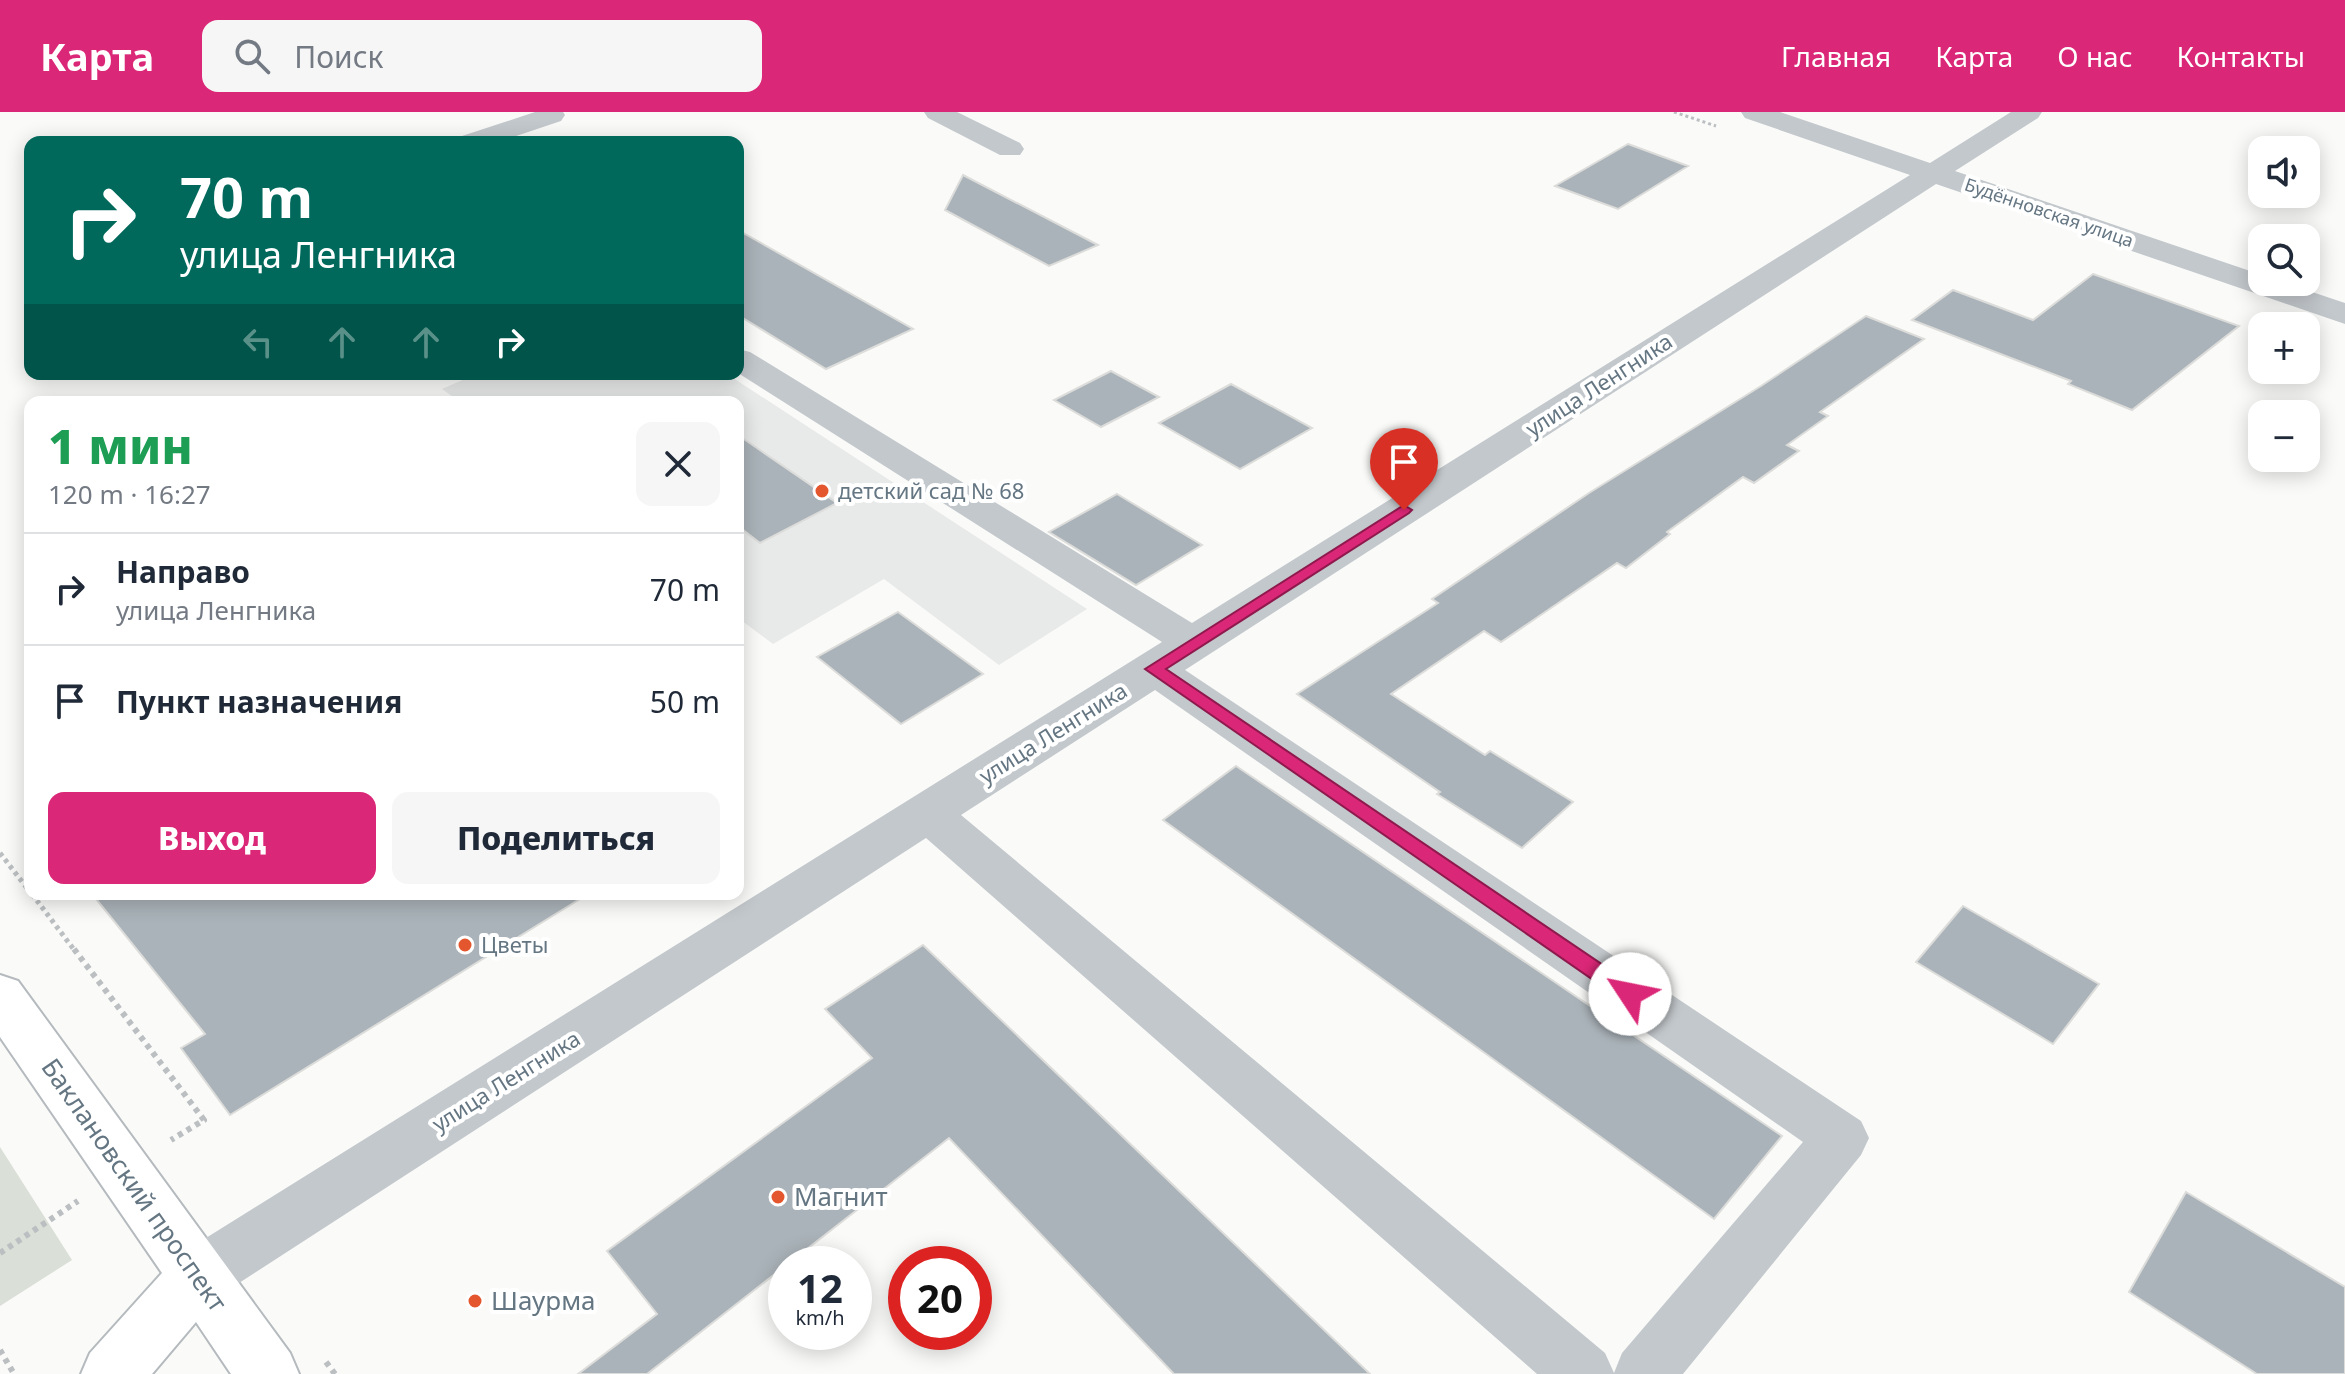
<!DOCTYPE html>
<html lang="ru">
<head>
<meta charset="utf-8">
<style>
  :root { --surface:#fff; --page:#f6f6f7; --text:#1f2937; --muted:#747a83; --line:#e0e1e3; --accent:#db2777 }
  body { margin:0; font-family:"Noto Sans",sans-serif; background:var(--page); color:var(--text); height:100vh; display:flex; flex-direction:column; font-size:30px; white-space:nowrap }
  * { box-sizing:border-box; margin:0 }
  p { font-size:26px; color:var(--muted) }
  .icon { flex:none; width:44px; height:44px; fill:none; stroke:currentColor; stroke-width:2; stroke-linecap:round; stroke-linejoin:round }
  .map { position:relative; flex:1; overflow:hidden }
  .panel { position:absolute; left:24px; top:284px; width:720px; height:504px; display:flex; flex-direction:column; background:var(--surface); border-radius:16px; box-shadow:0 4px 20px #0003 }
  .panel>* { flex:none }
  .top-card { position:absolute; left:24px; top:24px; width:720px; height:244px; border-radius:16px; box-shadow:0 4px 20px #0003; background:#00695c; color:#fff; overflow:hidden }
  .buttons { position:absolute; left:2248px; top:24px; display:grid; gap:16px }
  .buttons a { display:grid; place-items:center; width:72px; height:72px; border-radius:16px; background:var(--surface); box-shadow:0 4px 20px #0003; font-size:40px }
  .speed { position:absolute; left:768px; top:1134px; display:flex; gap:16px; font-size:40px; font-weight:700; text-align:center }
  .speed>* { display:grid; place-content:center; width:104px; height:104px; border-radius:50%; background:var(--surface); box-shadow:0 4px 20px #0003; line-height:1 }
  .speed small { font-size:20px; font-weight:400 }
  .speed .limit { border:12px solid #d22; background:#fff; color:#111 }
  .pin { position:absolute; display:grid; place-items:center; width:68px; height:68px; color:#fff; margin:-82px -34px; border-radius:50% 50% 50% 0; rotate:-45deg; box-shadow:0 0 8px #0007 }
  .pin .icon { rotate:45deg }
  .me { position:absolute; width:88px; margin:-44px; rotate:304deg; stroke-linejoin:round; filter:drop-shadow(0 0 6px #0008) }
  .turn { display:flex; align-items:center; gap:28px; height:168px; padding:0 24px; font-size:36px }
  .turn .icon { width:104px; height:104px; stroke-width:2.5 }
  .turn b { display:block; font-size:56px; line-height:68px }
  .lanes { display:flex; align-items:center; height:76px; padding:0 24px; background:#0003; justify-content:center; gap:40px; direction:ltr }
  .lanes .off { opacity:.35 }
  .round { display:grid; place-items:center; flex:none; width:84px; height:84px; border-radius:16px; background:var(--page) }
  .overview { display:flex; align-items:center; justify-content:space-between; height:136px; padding:0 24px }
  h1 { font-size:48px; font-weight:800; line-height:60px; color:#1e9e55 }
  .primary-button { display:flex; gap:16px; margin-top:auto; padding:16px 24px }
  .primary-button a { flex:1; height:92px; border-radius:16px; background:var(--accent); color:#fff; font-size:32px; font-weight:800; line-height:92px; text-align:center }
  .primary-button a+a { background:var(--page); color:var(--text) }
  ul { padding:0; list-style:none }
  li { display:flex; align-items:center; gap:24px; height:112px; padding:0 24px; border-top:2px solid var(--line) }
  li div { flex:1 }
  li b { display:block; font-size:30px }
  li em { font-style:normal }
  header { display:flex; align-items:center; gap:48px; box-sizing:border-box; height:112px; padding:0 40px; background:var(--accent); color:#fff }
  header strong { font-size:38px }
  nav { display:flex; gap:44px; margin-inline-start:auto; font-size:28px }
  .search { width:560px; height:72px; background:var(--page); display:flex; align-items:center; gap:20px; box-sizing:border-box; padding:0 28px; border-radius:16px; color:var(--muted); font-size:30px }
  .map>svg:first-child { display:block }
  .built { fill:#e8e9e9 }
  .green { fill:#dadfd7 }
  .building { fill:#aab3b9; stroke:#dcdcda; stroke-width:2 }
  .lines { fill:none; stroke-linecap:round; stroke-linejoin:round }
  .major-casing { stroke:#b5babe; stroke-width:4 }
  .path-far2 { stroke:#bbbfc2; stroke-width:3; stroke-dasharray:3 3; stroke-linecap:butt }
  .path-far1 { stroke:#bbbfc2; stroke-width:5; stroke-dasharray:4 4; stroke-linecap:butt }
  .path { stroke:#bbbfc2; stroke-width:6; stroke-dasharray:5 5; stroke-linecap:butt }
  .minor { fill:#c3c8cc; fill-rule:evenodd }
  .major { fill:#fff; fill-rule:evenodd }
  .route { fill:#db2777; stroke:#8e194d; stroke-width:2 }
  .poi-dot { fill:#e4572e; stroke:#fff; stroke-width:3 }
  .labels { text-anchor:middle; stroke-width:8; stroke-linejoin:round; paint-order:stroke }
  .far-street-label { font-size:18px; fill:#657683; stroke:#fff }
  .street-label { font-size:22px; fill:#657683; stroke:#fff }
  .poi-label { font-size:22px; fill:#657683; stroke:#fff; text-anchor:start }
  .near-street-label { font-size:26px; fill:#657683; stroke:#fff }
  .near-poi-label { font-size:26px; fill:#657683; stroke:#fff; text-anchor:start }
</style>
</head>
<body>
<header>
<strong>Карта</strong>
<div class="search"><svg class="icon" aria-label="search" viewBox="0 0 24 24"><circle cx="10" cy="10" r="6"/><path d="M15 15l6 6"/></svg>Поиск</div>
<nav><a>Главная</a><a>Карта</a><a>О нас</a><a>Контакты</a></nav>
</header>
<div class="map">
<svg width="2345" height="1262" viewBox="0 0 2345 1262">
  <rect width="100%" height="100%" fill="#fafaf8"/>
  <path class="built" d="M476,262H727L1087,497L999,553L884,467L773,532L738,506V290H460L442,277Z"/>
  <path class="green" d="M0,1035L72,1148L0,1194Z"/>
  <path class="building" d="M1628,32L1688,54L1618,97L1555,74Z
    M963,63L1098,133L1049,154L945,98Z
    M738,118L913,217L826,257L738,203Z
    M2093,162L2239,214L2132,298L2068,272L2071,269L1912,208L1953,178L2033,208Z
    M1866,204L1924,227L1820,300L1828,304L1787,333L1799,339L1754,371L1743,365L1667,420L1670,422L1626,456L1617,451L1501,530L1484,519L1391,582L1485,643L1490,639L1573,690L1522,736L1437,682L1440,680L1297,582L1438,491L1432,487L1589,381L1761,274Z
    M1111,259L1159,285L1101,315L1054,288Z
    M1231,272L1312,316L1240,357L1159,311Z
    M738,323L837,391L760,431L738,414Z
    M1117,382L1202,433L1136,473L1049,420Z
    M898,500L983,562L901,612L817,545Z
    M1236,654L1782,1024L1714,1107L1163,708Z
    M92,782H588L230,1003L181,936L205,922Z
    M1963,794L2099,872L2053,932L1916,850Z
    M923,833L1370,1262H1174L949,1026L647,1262H578L657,1202L607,1139L872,946L825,897Z
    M2186,1080L2345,1175V1262H2257L2129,1180Z"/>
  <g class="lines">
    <defs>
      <path id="major" d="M0,863L18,869L290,1241L299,1262H231L196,1210L152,1262H81L90,1241L162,1161L0,925Z"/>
    </defs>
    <use href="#major" class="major-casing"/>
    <path class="path-far2" d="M1674,0L1716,14"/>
    <path class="path-far1" d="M0,741L30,780
      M32,782L75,839"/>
    <path class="path" d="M74,837L204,1008L171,1028
      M0,1141L78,1089
      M0,1238L14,1262
      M326,1250L335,1262"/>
    <path class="minor" d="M535,0H563L565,3L561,9L498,30H459L462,24Z
      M924,0H957L1020,31L1024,37L1020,43H1000L928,6Z
      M1741,0H1780L1930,51L2011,0H2042L2038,6L1955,59L2262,163V170H2282L2345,191V212L1936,72L1185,558L1861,1009L1869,1026L1861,1043L1683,1262H1537L926,726L219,1184L198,1192L177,1184L168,1164L177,1144L1162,530L738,261V237L750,240L1192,511L1910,63L1745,6ZM1155,578L1803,1030L1622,1241L1614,1261L1605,1241L961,703Z"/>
    <use href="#major" class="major"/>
  </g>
  <path class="route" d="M1404,393L1412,398L1409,401L1166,557L1637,876L1640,882L1637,888L1630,890L1622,888L1145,557Z"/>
  <g class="poi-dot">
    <circle cx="822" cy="379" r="8"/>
    <circle cx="465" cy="833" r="8"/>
    <circle cx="778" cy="1085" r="8"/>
    <circle cx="475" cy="1189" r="8"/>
  </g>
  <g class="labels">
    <g class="far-street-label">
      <text transform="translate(2049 101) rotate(19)" y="6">Будённовская улица</text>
    </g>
    <g class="street-label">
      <text transform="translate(1599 273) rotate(-33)" y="8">улица Ленгника</text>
      <text transform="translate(1053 621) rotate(-32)" y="8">улица Ленгника</text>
      <text transform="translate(506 969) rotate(-32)" y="8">улица Ленгника</text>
    </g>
    <g class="poi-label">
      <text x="838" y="387">детский сад № 68</text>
      <text x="481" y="841">Цветы</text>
    </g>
    <g class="near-street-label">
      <text transform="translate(134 1073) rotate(55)" y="9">Баклановский проспект</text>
    </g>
    <g class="near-poi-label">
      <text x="794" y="1094">Магнит</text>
      <text x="491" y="1198">Шаурма</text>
    </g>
  </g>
</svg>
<div class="buttons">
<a><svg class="icon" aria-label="sound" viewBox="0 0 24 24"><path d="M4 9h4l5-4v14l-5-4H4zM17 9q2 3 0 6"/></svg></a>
<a><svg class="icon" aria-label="search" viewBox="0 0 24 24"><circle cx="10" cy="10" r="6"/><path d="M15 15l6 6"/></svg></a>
<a>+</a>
<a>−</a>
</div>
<div class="speed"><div>12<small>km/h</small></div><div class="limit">20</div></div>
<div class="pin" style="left:1404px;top:398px;background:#d93025"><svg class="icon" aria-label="arrive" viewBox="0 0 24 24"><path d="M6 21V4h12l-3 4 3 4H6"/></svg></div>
<svg class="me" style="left:1630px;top:882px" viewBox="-20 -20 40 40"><circle r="19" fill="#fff"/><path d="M0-13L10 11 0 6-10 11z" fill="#db2777"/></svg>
<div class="top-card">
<div class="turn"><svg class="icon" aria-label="right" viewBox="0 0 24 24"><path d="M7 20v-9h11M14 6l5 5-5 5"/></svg><div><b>70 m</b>улица Ленгника</div></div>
<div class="lanes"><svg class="icon off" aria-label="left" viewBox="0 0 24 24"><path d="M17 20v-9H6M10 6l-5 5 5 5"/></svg><svg class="icon off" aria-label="ahead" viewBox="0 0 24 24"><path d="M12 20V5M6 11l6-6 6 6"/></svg><svg class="icon off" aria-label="ahead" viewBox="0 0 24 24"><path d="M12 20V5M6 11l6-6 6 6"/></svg><svg class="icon" aria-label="right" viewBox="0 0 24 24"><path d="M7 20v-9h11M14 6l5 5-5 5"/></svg></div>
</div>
<section class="panel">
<div class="overview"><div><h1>1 мин</h1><p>120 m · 16:27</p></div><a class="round"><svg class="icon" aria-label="close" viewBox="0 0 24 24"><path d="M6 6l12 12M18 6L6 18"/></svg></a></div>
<ul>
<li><svg class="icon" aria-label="right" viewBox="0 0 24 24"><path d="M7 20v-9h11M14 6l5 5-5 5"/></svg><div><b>Направо</b><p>улица Ленгника</p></div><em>70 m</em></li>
<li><svg class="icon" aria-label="arrive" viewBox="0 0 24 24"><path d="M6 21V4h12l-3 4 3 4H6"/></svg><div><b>Пункт назначения</b></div><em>50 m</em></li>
</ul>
<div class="primary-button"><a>Выход</a><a>Поделиться</a></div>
</section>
</div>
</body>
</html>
